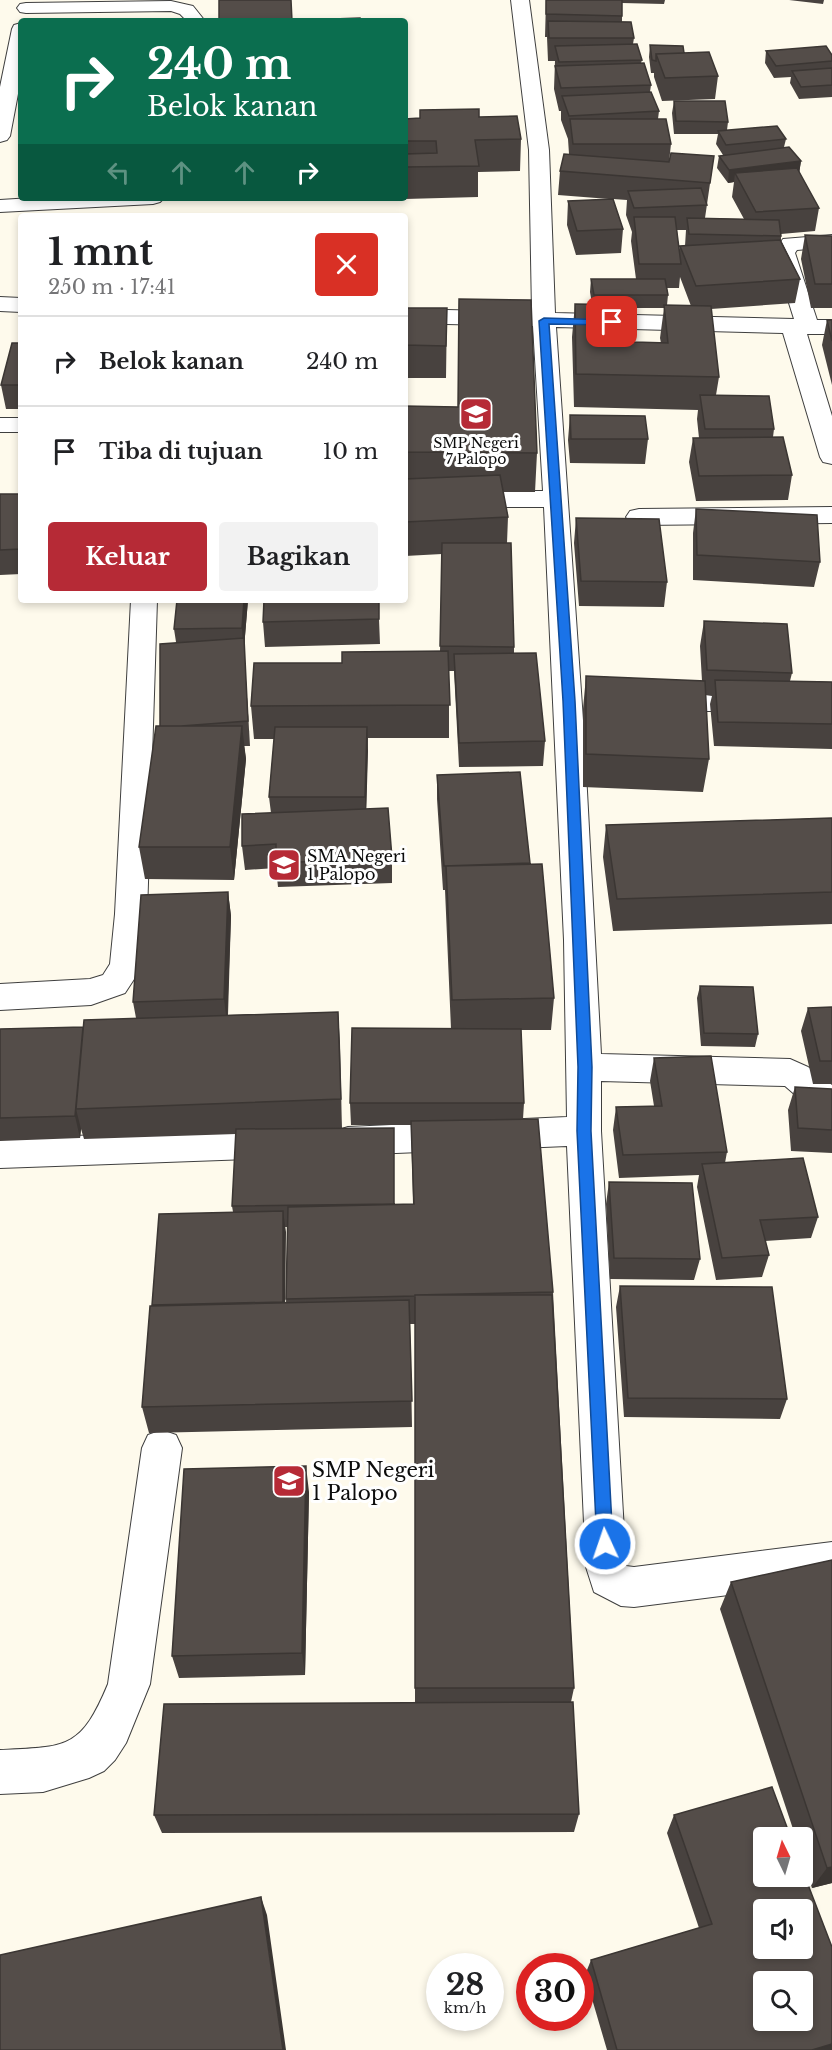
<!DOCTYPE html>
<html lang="id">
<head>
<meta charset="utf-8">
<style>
  :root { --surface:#fff; --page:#f2f2f2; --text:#202124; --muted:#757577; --line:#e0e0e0; --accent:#b62a36 }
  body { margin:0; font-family:"Libre Baskerville",serif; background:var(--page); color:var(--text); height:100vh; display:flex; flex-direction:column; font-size:22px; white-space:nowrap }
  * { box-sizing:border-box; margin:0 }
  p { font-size:20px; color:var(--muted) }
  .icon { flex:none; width:33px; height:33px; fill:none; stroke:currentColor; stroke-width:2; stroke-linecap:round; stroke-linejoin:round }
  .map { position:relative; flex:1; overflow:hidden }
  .sheet { position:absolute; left:18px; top:213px; width:390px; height:390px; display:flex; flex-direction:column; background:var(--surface); border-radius:6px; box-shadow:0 3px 9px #0003 }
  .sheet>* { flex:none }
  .banner { position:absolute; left:18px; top:18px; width:390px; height:183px; border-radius:6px; box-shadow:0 3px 9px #0003; background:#0b6e4f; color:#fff; overflow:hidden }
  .needle { width:39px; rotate:355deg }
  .buttons { position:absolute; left:753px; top:1827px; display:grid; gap:12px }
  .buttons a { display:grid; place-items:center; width:60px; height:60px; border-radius:6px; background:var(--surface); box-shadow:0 3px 9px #0003; font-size:30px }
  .speed { position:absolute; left:426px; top:1953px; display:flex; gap:12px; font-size:30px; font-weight:700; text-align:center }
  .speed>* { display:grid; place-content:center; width:78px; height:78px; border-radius:50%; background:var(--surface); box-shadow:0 3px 9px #0003; line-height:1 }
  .speed small { font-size:15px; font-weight:400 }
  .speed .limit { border:9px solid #d22; background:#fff; color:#111 }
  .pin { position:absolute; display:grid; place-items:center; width:51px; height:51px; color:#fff; margin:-26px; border-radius:12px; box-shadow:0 3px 9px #0006 }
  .me { position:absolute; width:66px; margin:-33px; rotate:357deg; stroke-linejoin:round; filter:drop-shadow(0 0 4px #0008) }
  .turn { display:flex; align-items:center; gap:21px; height:126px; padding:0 30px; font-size:27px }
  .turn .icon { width:78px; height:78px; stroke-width:2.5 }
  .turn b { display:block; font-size:42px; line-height:51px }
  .lanes { display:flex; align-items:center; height:57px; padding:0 30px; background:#0003; justify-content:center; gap:30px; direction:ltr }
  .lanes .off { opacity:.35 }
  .round { display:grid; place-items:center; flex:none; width:63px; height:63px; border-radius:6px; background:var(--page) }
  .head { display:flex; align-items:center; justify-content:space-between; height:102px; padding:0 30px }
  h1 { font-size:36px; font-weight:700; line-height:45px }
  .cta { display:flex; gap:12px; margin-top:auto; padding:12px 30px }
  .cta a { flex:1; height:69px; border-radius:6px; background:var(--accent); color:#fff; font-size:24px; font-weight:700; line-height:69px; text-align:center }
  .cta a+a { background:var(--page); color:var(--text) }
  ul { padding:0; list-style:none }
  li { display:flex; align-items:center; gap:18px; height:90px; padding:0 30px; border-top:2px solid var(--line) }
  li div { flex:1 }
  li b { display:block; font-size:22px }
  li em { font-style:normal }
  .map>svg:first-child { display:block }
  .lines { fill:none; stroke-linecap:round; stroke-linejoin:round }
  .service-casing { stroke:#3f3f3f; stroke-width:2 }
  .minor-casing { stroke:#3f3f3f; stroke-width:2 }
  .service { fill:#fff; fill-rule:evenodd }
  .minor { fill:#fff; fill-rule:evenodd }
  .wall { fill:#48423f; fill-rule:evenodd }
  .shaded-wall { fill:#3b3633 }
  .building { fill:#544d49; stroke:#3b3633; stroke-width:1.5; fill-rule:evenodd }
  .route { fill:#1a73e8; stroke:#114b97; stroke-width:1.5 }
  .labels { text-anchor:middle; stroke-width:6; stroke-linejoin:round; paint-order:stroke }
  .far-poi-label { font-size:14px; fill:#0c0c0c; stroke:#fff }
  .poi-label { font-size:16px; fill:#0c0c0c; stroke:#fff; text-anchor:start }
  .near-poi-label { font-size:20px; fill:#0c0c0c; stroke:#fff; text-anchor:start }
</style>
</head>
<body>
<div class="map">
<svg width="832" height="2050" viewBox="0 0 832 2050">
  <rect width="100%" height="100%" fill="#fefaec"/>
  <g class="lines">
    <defs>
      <path id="service" d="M0,418H21V432H0Z"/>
      <path id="minor" d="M511,0H529L549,150L555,313L794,319L773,252L783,239L832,235V247L797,250L795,253L817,320H832V334H807L832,416V464L823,462L820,457L783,333L556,327L584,735L601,1054L790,1059L808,1067L832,1085V1113L807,1105L785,1086L601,1081V1131L626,1566L634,1567L832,1542V1582L634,1607L621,1606L594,1592L586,1567L567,1146L348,1155L336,1151L331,1141L336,1131L348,1127L567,1117L564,940L544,507H405V491H543L533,326L405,323V309L532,312L529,150Z
        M171,1L193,6L205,21H187L180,14L171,11L26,13L20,12L17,8L20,4L26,3Z
        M21,23V78L10,136L7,140L0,142V87L12,29L14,25Z
        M32,198H164L160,202L153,204L0,212V200Z
        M0,297L21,298V312L0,311Z
        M832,507V523L639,525L630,523L626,517L630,511L639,509Z
        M131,600H157L147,914L142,967L125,993L91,1005L0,1010V984L90,979L103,975L110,964L115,914Z
        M661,691H832V711H661L651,708L647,701L651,694Z
        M279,1130L291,1134L296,1144L291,1154L279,1158L0,1168V1138Z
        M162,1430L176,1435L182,1448L150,1684L126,1743L115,1760L104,1771L89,1778L43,1792L0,1794V1750C67,1747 81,1749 108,1684L142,1448L148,1435Z"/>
    </defs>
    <use href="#service" class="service-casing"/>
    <use href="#minor" class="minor-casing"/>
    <use href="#service" class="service"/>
    <use href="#minor" class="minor"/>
  </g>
  <path class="wall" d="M546,0H665L664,4L622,3V22L634,38L633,44L642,60L641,63L651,85L650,92L659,111L658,119L671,144L669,162L714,156L705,218L744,219L732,197L734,182L728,183L717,168L719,156L723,155L716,144L718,134H674L672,113L674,101L728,122L727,130L786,139L784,147L801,161L799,173L819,208L815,231L781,234V240L800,279L795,303L711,309L719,377L716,395L774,429L773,437L792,475L788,500L696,501L689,462L693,438H699L697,419L698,410L574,407L572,337L575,304H592L590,292L591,279H636L631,241L632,232L626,215L627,200L613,199L623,229L621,253L576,255L567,225L568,201L609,199L558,195L560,171L569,154L568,139L561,120V111H559L554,89L555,61H548L547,37H545ZM677,230H686L685,246H680L679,250ZM680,277L691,306L667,305L668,295L667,288H679ZM632,308H664L660,338L661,343L634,342Z
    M789,0H824L823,4Z
    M650,45L684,53L718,76L715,99L662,101L654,77V73H651L649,57Z
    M766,51L832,55V97L799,99L790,83L791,77L774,78L765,63Z
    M420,110L479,117L521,139L520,171L478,172V197L405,199V119L420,118Z
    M805,235L832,236V308H811L801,259Z
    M459,299L537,453L535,492H503L508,517L507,543L514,647V654L545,741L543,766L459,767L454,671H449V738H368L366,809L392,858V883L278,887L276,868L245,870L242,846L271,813L269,797L274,739H254L251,706L342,663L440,651L442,554L405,556V406L458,407Z
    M405,308H447L446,378H405Z
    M827,320H832V385L822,345Z
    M21,343V409H6L1,385Z
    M570,415L648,439L645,464L570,463L568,440Z
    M0,494H21V574L0,575Z
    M696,509L820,562L814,587L693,580V533Z
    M576,518L667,582L664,607L579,606L574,543Z
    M248,600L244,648L250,746H244L246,759L234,880L145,879L139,847L176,642L174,629Z
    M379,619L380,644L265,647L263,622Z
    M704,621L792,673L790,681L832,682V749L714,746L710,704L712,696L705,695L709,759L703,792L583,787V709L586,676L702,681L700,646Z
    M437,775L530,864L554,998L551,1030H521L524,1103L523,1119L553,1292L574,1688L571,1702L579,1814L574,1832L162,1833L154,1815L415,1703V1324H410L412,1427L149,1433L142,1407L153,1306L233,1212L232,1206L236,1134L84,1139L81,1129L80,1138L0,1141V1029L83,1027L136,1018L133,1002L228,892L231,916L228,1015L338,1012L342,1128H394V1204H413L411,1125H351L350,1103L451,1029L445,890H443L437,799ZM285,1227H288L286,1303H285Z
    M832,818V924L613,931L603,857L606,825Z
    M700,986L758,1034L755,1047L701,1046L697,998Z
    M832,1007V1084H813L801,1031L808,1008Z
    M654,1058L727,1152L725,1163L818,1217L811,1238L765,1241L769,1255L762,1277L716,1280L697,1187L699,1175L619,1178L613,1130L616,1107L654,1106L650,1081Z
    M795,1087L832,1089V1153L791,1151L788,1110Z
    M609,1182L700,1259L694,1280L610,1279L606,1204Z
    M620,1286L787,1399L780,1419L624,1417L616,1307Z
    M309,1492L305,1675L179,1678L172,1656Z
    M832,1560V1883L812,1888L802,1858V1838H796L720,1609L731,1582Z
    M674,1815L832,2050H607L585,1975L591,1960L699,1928L667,1833Z"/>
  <path class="shaded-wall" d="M801,161L799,174L735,173L734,182L728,183L729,170Z
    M244,600H248L244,648L250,746L242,628Z
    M242,726L246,759L234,880L230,847Z
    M367,727L368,751L366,821L365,797Z
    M228,892L231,916L227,1023L224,999Z
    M338,1012L340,1043L342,1130L341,1099Z
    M83,1027L76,1109L81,1129L80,1138L75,1116Z
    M283,1211L286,1232L285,1323L283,1302Z
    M306,1466L309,1492L305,1675L302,1653Z
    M832,1867V1883L812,1888L827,1868Z
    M261,1897L267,1915L286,2050H283Z
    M832,2044V2050H812Z"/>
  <path class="building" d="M219,0H291L292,21H219Z
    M546,0H622V16L546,14Z
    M360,18V21H335L334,19Z
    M548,21L631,22L634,38H549Z
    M637,44L642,60L559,62L555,46Z
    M650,45L683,46L684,53L656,54V61L652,60Z
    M826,46L832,55V61L776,66L766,51Z
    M709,52L718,76L665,78L656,54Z
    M644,63L651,85L561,88L555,66Z
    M832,68V85L801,87L792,71Z
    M651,92L659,111L569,116L562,96Z
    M674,101H725L728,122L676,121Z
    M479,109V117L517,116L521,139L475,140L479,166L405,167V154L437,153L436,141H405V119L420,118V110Z
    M570,119H666L671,144H573Z
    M777,126L786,139L726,145L718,131Z
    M789,147L801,161L729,170L719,156Z
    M671,153L714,156L710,183L560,171L564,154L669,162Z
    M797,168L819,208L756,212L735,173Z
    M701,188L707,205L634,208L628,191Z
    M613,199L623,229L577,231L568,201Z
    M634,217H675L681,264H639Z
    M687,218L779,220L781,236L689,234Z
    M805,235L832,236V284H815Z
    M780,240L800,279L696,286L680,246Z
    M591,279H665L668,295H594Z
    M459,299L531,300L537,453L405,452V406L458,407Z
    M575,304L632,305L634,342L668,343L664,305L711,306L719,377L576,374Z
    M405,308H447L446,346L405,345Z
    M827,320H832V341Z
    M12,343H21V385H1Z
    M700,395L769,396L774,429H705Z
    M570,415L645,416L648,439H571Z
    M783,437L792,475L699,476L693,438Z
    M500,475L508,517L405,522V479Z
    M0,494H21V549L0,550Z
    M696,509L817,515L820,562L697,555Z
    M576,518L659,519L667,582L581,581Z
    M442,543H511L514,647L440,646Z
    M177,600H244L242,628L174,629Z
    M264,600H379V619L263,622Z
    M704,621L787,624L792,673L707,670Z
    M244,638L248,721L181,726H160V644Z
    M448,651L450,705L251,706L254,663H342V652Z
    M536,653L545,741L459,743L454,654Z
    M586,676L705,681L709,759L586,754Z
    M715,680L832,682V724L718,722Z
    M156,726H242L230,847H139Z
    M275,727H367L365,797H269Z
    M520,772L530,863L444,866L437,775Z
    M388,808L392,858L276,863V844L242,846V814Z
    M832,818V892L617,899L606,825Z
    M542,864L554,998L452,1000L446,866Z
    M228,892L224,999L133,1002L141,895Z
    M700,986L753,987L758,1034L704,1033Z
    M832,1007V1061H820L808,1008Z
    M338,1012L341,1099L76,1109L84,1020Z
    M83,1027L75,1116L0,1118V1029Z
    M352,1028L521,1029L524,1103H350Z
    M711,1056L727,1152L623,1155L616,1107L662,1106L654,1058Z
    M795,1087L832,1089V1130L798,1128Z
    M538,1119L553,1292L415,1295V1296L286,1299L288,1207L414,1204L411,1121Z
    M394,1128V1204L232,1206L236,1129Z
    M803,1158L818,1217L760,1220L769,1255L722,1258L702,1164Z
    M609,1182L692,1183L700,1259L614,1258Z
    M283,1211V1302L152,1305L159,1214Z
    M620,1286L772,1287L787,1399L628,1398Z
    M415,1295H552L574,1688H415Z
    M409,1300L412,1401L142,1407L150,1306Z
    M306,1466L302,1653L172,1656L184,1469Z
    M832,1560V1867L827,1868L731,1582Z
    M573,1702L579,1814L154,1815L164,1704Z
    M772,1787L791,1838H764V1876H802V1869L832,1947V2044L812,2050H617L591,1960L712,1924L674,1815ZM764,1910H802V1948H764ZM764,1982H802V2020H764Z
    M261,1897L283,2050H0V1955Z"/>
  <path class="route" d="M544,318L612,320L616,322L612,325L549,324L575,701L592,1067L591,1131L613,1544L611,1550L605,1552L599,1550L597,1544L577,1131L578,1067L563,701L539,321Z"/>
  <defs>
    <symbol id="school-square" viewBox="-11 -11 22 22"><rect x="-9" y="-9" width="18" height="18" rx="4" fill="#b62a36" stroke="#fff"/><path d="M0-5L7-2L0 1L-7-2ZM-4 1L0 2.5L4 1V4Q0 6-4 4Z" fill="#fff"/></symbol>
  </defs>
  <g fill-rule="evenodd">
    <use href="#school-square" x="457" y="395" width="38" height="38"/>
    <use href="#school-square" x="265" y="846" width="38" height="38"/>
    <use href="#school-square" x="270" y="1462" width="38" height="38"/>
  </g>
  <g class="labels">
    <g class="far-poi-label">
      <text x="476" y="448">SMP Negeri<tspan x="476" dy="16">7 Palopo</tspan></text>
    </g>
    <g class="poi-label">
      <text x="307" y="862">SMA Negeri<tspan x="307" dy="18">1 Palopo</tspan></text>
    </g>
    <g class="near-poi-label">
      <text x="312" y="1477">SMP Negeri<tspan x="312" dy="23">1 Palopo</tspan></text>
    </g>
  </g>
</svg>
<div class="buttons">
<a><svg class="needle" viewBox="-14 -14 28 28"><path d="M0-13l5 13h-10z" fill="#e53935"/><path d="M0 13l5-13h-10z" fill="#757577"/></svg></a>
<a><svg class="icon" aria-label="sound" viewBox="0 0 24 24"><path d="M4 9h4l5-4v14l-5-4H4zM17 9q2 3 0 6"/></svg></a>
<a><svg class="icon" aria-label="search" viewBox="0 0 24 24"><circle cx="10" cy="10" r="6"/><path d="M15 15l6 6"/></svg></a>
</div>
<div class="speed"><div>28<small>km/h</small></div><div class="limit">30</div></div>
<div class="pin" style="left:612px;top:322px;background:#d93025"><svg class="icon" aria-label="arrive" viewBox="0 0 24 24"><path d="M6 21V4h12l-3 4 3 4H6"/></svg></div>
<svg class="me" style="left:605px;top:1544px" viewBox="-20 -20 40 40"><circle r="17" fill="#1a73e8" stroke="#fff" stroke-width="3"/><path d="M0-11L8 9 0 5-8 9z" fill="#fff"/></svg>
<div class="banner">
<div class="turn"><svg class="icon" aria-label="right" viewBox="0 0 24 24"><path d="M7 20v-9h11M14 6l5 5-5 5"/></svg><div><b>240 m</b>Belok kanan</div></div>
<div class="lanes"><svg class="icon off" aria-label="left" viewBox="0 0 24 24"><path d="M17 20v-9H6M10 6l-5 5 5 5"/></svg><svg class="icon off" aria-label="ahead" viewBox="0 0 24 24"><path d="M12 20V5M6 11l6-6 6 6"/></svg><svg class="icon off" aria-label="ahead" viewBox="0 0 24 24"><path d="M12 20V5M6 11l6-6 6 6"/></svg><svg class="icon" aria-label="right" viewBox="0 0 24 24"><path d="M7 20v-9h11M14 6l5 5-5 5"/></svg></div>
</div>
<section class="sheet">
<div class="head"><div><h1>1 mnt</h1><p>250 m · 17:41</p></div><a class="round" style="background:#d93025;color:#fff"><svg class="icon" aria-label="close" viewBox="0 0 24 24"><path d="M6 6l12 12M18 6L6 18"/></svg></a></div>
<ul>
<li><svg class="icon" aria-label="right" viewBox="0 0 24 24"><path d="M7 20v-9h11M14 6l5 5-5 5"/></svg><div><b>Belok kanan</b></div><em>240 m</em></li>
<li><svg class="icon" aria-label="arrive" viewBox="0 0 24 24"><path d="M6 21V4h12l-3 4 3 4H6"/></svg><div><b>Tiba di tujuan</b></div><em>10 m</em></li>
</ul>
<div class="cta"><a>Keluar</a><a>Bagikan</a></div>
</section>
</div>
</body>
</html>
